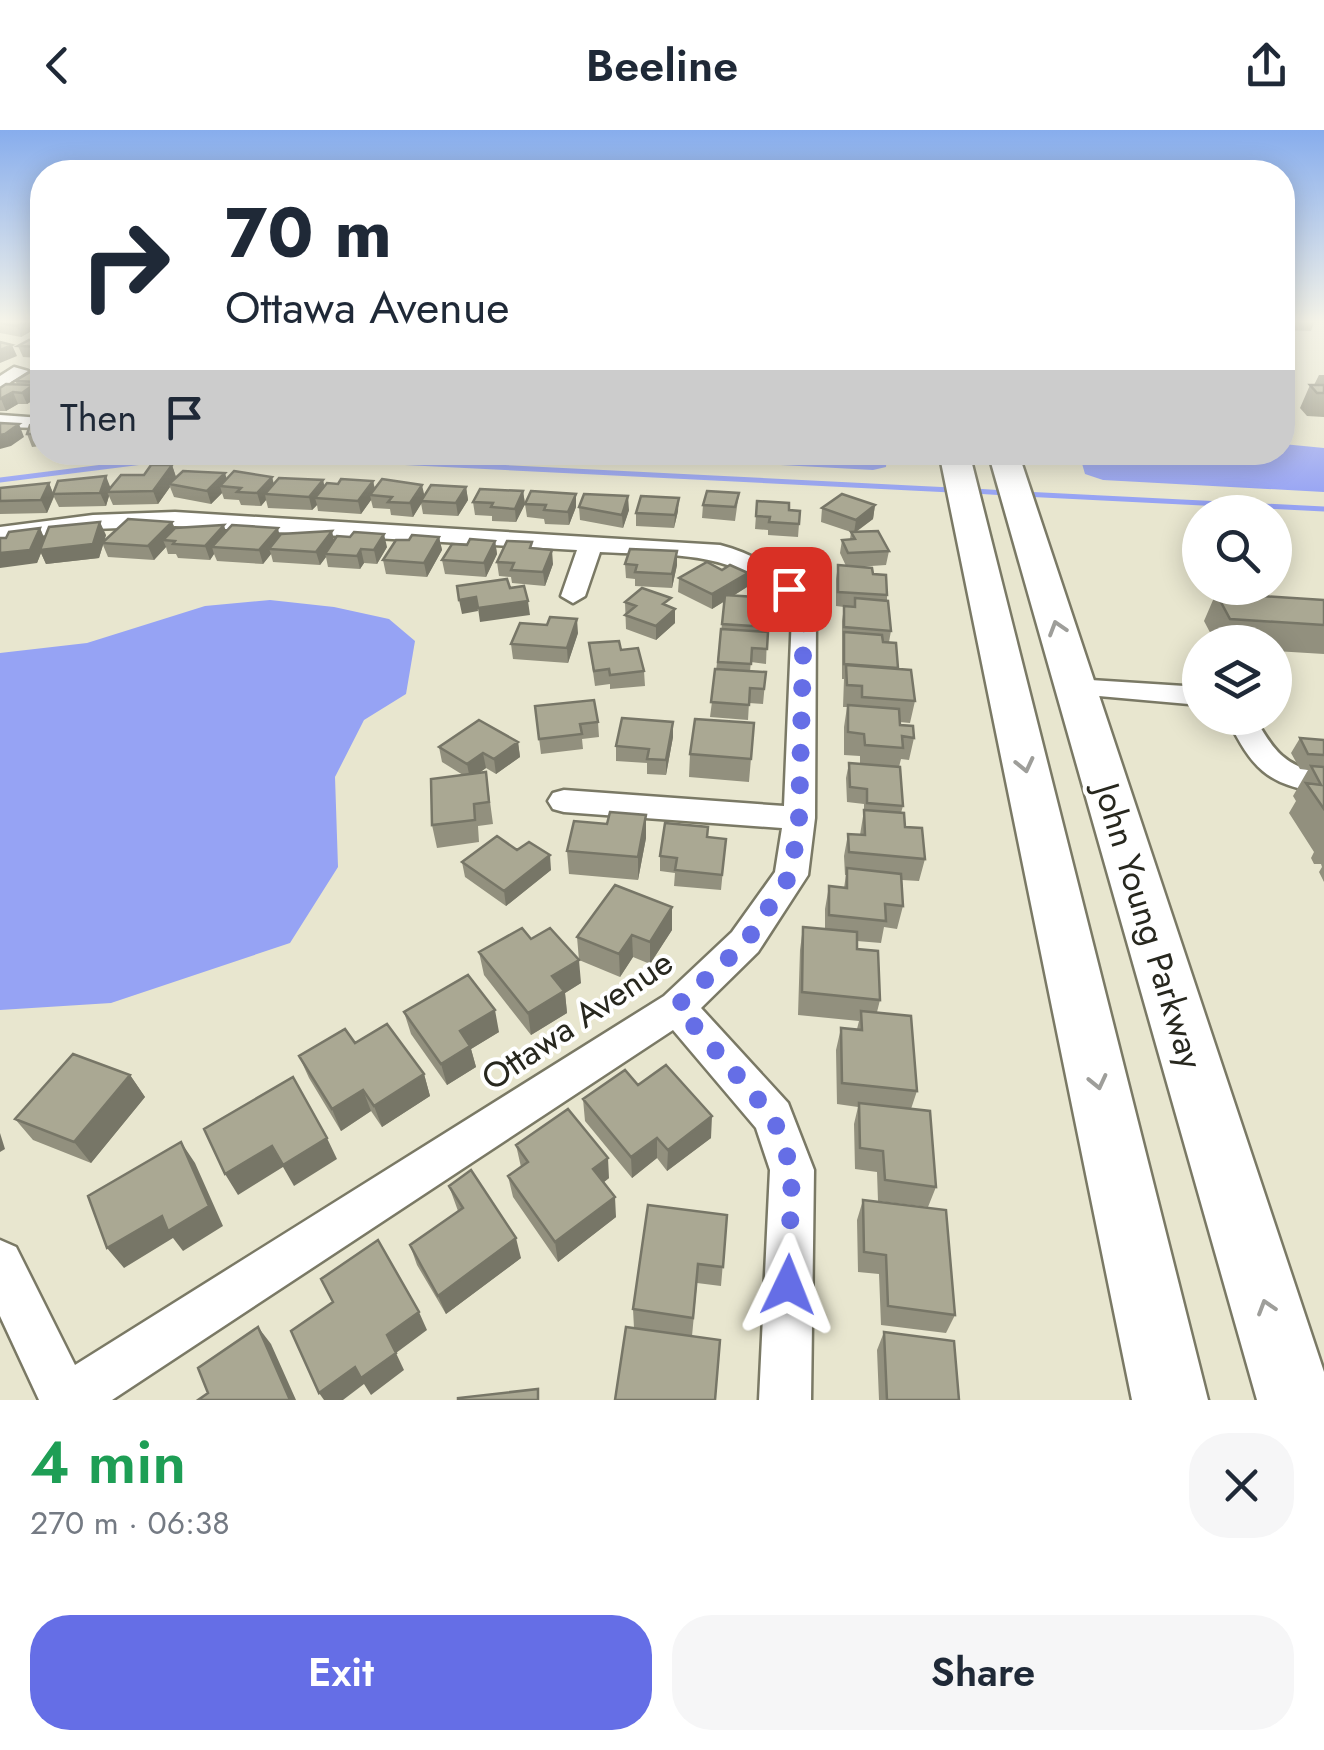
<!DOCTYPE html>
<html lang="en">
<head>
<meta charset="utf-8">
<style>
  :root { --surface:#fff; --page:#f6f6f7; --text:#1f2937; --muted:#747a83; --accent:#656ee6 }
  body { margin:0; font-family:Jost,sans-serif; background:var(--page); color:var(--text); height:100vh; display:flex; flex-direction:column; font-size:38px; white-space:nowrap }
  * { box-sizing:border-box; margin:0 }
  p { font-size:32px; color:var(--muted) }
  .icon { flex:none; width:55px; height:55px; fill:none; stroke:currentColor; stroke-width:2; stroke-linecap:round; stroke-linejoin:round }
  .map { position:relative; height:1270px; overflow:hidden }
  .side { display:flex; flex-direction:column; background:var(--surface); flex:1 }
  .side>* { flex:none }
  .guide { position:absolute; left:30px; top:30px; width:1265px; height:305px; border-radius:40px; box-shadow:0 5px 25px #0003; background:#fff; color:var(--text); overflow:hidden }
  .buttons { position:absolute; left:1182px; top:365px; display:grid; gap:20px }
  .buttons a { display:grid; place-items:center; width:110px; height:110px; border-radius:50%; background:var(--surface); box-shadow:0 5px 25px #0003; font-size:50px }
  .pin { position:absolute; display:grid; place-items:center; width:85px; height:85px; color:#fff; margin:-42px; border-radius:20px; box-shadow:0 5px 15px #0006 }
  .me { position:absolute; width:110px; margin:-55px; rotate:2deg; stroke-linejoin:round; filter:drop-shadow(0 0 8px #0008) }
  .turn { display:flex; align-items:center; gap:35px; height:210px; padding:0 30px; font-size:45px }
  .turn .icon { width:130px; height:130px; stroke-width:2.5 }
  .turn b { display:block; font-size:70px; line-height:85px }
  .then { display:flex; align-items:center; height:95px; padding:0 30px; background:#0003; gap:20px; font-size:38px }
  .round { display:grid; place-items:center; flex:none; width:105px; height:105px; border-radius:40px; background:var(--page) }
  .overview { display:flex; align-items:center; justify-content:space-between; height:170px; padding:0 30px }
  h1 { font-size:60px; font-weight:600; line-height:75px; color:#1e9e55 }
  .primary-button { display:flex; gap:20px; margin-top:auto; padding:20px 30px }
  .primary-button a { flex:1; height:115px; border-radius:40px; background:var(--accent); color:#fff; font-size:40px; font-weight:600; line-height:115px; text-align:center }
  .primary-button a+a { background:var(--page); color:var(--text) }
  header { display:flex; justify-content:space-between; align-items:center; height:130px; padding:0 30px; background:var(--surface); font-size:45px; font-weight:600 }
  .map>svg:first-child { display:block }
  .water { fill:#96a3f4 }
  .lines { fill:none; stroke-linecap:round; stroke-linejoin:round }
  .stream { stroke:#96a3f4; stroke-width:5 }
  .minor-casing { stroke:#7a7965; stroke-width:5 }
  .highway-casing { stroke:#7a7965; stroke-width:5 }
  .minor { fill:#fff; fill-rule:evenodd }
  .highway { fill:#fff; fill-rule:evenodd }
  .wall { fill:#92907e }
  .shaded-wall { fill:#777667 }
  .building { fill:#aaa893; stroke:#777667; stroke-width:2.5 }
  .oneway { stroke:#9e9e9a }
  .route { stroke:#656ee6; stroke-width:18; stroke-dasharray:0 32.4 }
  .labels { text-anchor:middle; stroke-width:8; stroke-linejoin:round; paint-order:stroke }
  .street-label { font-size:35px; fill:#27271e; stroke:#fff }
</style>
</head>
<body>
<header><svg class="icon" aria-label="back" viewBox="0 0 24 24"><path d="M15 5l-7 7 7 7"/></svg>Beeline<svg class="icon" aria-label="share" viewBox="0 0 24 24"><path d="M12 15V3M7 8l5-5 5 5M5 13v7h14v-7"/></svg></header>
<div class="map">
<svg width="1324" height="1270" viewBox="0 0 1324 1270">
  <rect width="100%" height="100%" fill="#e8e6cf"/>
  <path class="water" d="M1283,314L1324,318V362L1103,350L1085,344L1079,323L1282,322Z
    M887,323L886,337L873,340L564,323Z
    M270,470L334,477L389,489L415,511L406,564L364,590L335,647L338,737L290,813L111,873L0,880V523L87,513L205,476Z"/>
  <g class="lines">
    <path class="stream" d="M0,350L214,323L951,360
      M974,361L1006,363
      M1023,364L1324,379"/>
    <defs>
      <path id="minor" d="M14,237L28,241L0,259V246Z
        M0,285L42,288V298L0,297Z
        M175,382L720,415C763,426 793,449 816,485L815,688L808,745L758,822L701,878L788,973L814,1040L811,1270H759L770,1040L756,998L673,900L112,1270H39L0,1186V1110L16,1117L75,1235L664,866L732,802L775,742L782,698L564,682L553,679L548,671L553,663L564,660L784,676L792,485C750,417 670,426 600,422L585,466L573,473L561,466L577,420L175,396L93,399L0,411V397L93,385Z
        M1075,549L1200,557V575L1065,563L1061,557L1065,551Z
        M1227,588H1255C1273,620 1286,638 1324,643V663C1266,655 1252,638 1227,588Z"/>
      <path id="highway" d="M939,322H969L1208,1270H1132Z
        M988,322H1018L1324,1242V1270H1257Z"/>
    </defs>
    <use href="#minor" class="minor-casing"/>
    <use href="#highway" class="highway-casing"/>
    <use href="#minor" class="minor"/>
    <use href="#highway" class="highway"/>
  </g>
  <path class="wall" d="M0,190H33L34,192L42,190V205L37,204L35,199L21,207L0,203Z
    M1282,190H1315L1311,201L1282,200Z
    M42,209V228L23,227L18,216Z
    M42,239V264H37L38,267L27,274H18L6,281H0V258L17,254L15,251Z
    M1319,245H1324V287L1307,286L1300,278L1310,255H1314Z
    M42,293V316L32,317L27,304Z
    M172,335L176,347L227,349L272,347L274,354L323,350L324,356L373,351L375,359L424,366L466,357L468,370L458,386L423,384L421,373L413,387L391,385L390,379L373,378L371,370L361,384L318,381L317,375L312,380L268,378L266,370L261,376L241,375L239,370L224,369L222,363L211,374L174,367L170,357L158,374L113,375L109,366L106,376L59,377L54,367L47,383L0,384V358L49,353L53,363L110,358Z
    M523,361L525,374L516,392L492,391V386L475,385L473,372Z
    M739,363L735,391L702,388L703,375Z
    M757,371L789,380L800,381L798,407L768,405V400L755,399Z
    M525,374L576,377L569,395L545,394L544,389L527,387Z
    M875,375L873,389L856,402L889,421L886,435L856,437L873,444L887,465V471L891,501L889,512L898,539L915,571L910,593L900,592V595L914,608L909,630L901,629L899,637L903,676L901,683L905,697L925,729L919,751L902,750L903,776L897,799L884,797L881,813L857,811V819L880,870L877,882L917,961L911,979L936,1057L928,1077L878,1071L877,1042L855,1039L854,994L858,977L837,974L836,920L841,898L857,899L859,891L798,885L800,820L803,797L825,799V779L829,756L844,758L846,745H845L844,726L848,704L860,705L864,680V674L847,672L846,648L849,633H860V626L844,625V597L847,577H843L844,549H842V491L844,477L836,476V449L838,435L846,436L840,423L842,410L850,409L851,402L821,392L822,378Z
    M579,377L629,380L623,398L580,390Z
    M678,381L674,398L636,396V383Z
    M172,392L175,398L334,410L387,417L377,434L364,433L360,439L328,437L326,427L320,435L273,432L271,424L263,434L217,431L214,424L210,430L178,428L176,424H168L166,417L154,430L108,427L103,415L99,428L46,434L41,423L37,433L6,408L40,398L44,409L106,405L104,411Z
    M439,407L442,420L427,447L386,444L383,430L409,410Z
    M495,411L497,424L486,447L445,444L442,430L467,415Z
    M533,419L553,434L545,456L512,453L511,447L499,446L497,432Z
    M625,434L677,435L672,458L635,456V449L626,448Z
    M722,440L748,443L747,457L733,466L756,481H768L766,534L751,532L750,541L766,542L763,574L749,573L748,590L710,587L725,471L712,479L678,462L679,448Z
    M1216,463L1324,470V524L1275,521V512H1215L1204,491Z
    M625,472L675,479V493L656,510L626,499Z
    M578,503L568,533L513,529L511,514Z
    M589,513L621,520L644,541L645,556L610,559V554L595,556Z
    M535,576L598,592L599,607L582,609L583,619L541,624Z
    M673,592V607L666,645L647,644V633L616,631V616Z
    M754,593L749,652L689,647L690,624Z
    M1300,608L1324,610V752L1319,742L1322,737L1321,734H1314L1311,728L1314,722L1289,683L1296,671L1293,666L1308,640L1300,639L1291,623Z
    M518,612L520,627L496,644L486,638L479,643L486,642L493,694L478,696L479,712L437,718L432,695L463,645L442,632L439,617Z
    M646,685V708L638,750L569,744L567,721Z
    M708,707L726,709L721,760L674,756L675,743L660,741V726Z
    M517,720L551,740L506,776L465,747L462,732Z
    M672,777V800L650,834L633,827L620,847L579,830L577,807Z
    M531,809L581,853L565,863L567,883L531,905L484,845L479,822Z
    M404,882L499,902L471,919L476,937L447,955L411,904Z
    M355,913L424,944L430,966L382,997L371,981L341,1001L309,948L299,926Z
    M130,945L145,967L91,1033L33,1010L15,989Z
    M638,955L711,1008L667,1041L657,1028L632,1048L585,991L583,969Z
    M516,1015L609,1048L604,1052L616,1087L558,1132L513,1067L508,1046L521,1037Z
    M449,1056L521,1128L446,1184L417,1135L410,1115L458,1081Z
    M863,1070L955,1185L946,1203L881,1195L879,1144L858,1142L857,1090Z
    M727,1085L721,1156L697,1153L692,1206L634,1198L633,1179Z
    M884,1202L959,1270H879L877,1220Z"/>
  <path class="shaded-wall" d="M27,190H33L35,199L21,207L17,196Z
    M12,215L17,226L0,233V220Z
    M33,255L38,267L27,274L22,263Z
    M13,262L18,274L6,281L1,269Z
    M19,294L24,307L11,316L0,319V305Z
    M172,335L176,347L169,354L170,357L158,374L153,361Z
    M225,343L229,356H220L222,363L211,374L207,361Z
    M106,346L111,359L107,362L109,366L106,376L100,363Z
    M272,347L275,360L265,364L266,370L261,376L257,363Z
    M323,350L326,363L315,368L317,375L312,380L309,367Z
    M373,351L376,364L370,365L371,370L361,384L358,371Z
    M49,353L54,366L47,383L41,370Z
    M422,355L425,368L413,387L410,373Z
    M466,357L468,370L458,386L456,373Z
    M523,361L525,374L516,392L515,379Z
    M576,364V377L569,395L568,382Z
    M628,366L629,380L623,398L622,385Z
    M679,368L678,381L674,398L675,385Z
    M875,375L873,389L854,403L856,390Z
    M100,392L106,405L99,428L46,434L41,423L37,433L0,438V423L40,398L46,412Z
    M172,392L177,405L163,410L166,417L154,430L148,416Z
    M224,395L228,409L212,417L214,424L210,430L205,416Z
    M278,398L281,412L269,419L271,424L263,434L259,420Z
    M332,401L335,414L325,424L326,427L320,435L316,422Z
    M384,404L387,417L377,434L374,420Z
    M439,407L442,420L427,447L424,433Z
    M495,411L497,424L486,447L484,433Z
    M361,419L364,433L360,439L357,426Z
    M552,420L553,434L545,456L543,442Z
    M677,421V435L672,458V444Z
    M748,443L747,457L712,479V464Z
    M476,467L478,481L462,484L459,470Z
    M528,471L530,485L480,492L478,478Z
    M675,479V493L656,510V496Z
    M577,489L578,503L568,533L567,518Z
    M673,592V607L666,645V630Z
    M518,612L520,627L496,644L494,629Z
    M483,623L486,638L470,649L467,634Z
    M646,685V708L638,750V727Z
    M550,725L551,740L506,776L504,761Z
    M672,777V800L650,834V812Z
    M632,805L633,827L620,847L619,824Z
    M579,830L581,853L565,863L567,883L531,905L528,883L552,846Z
    M495,880L499,902L471,919L476,937L447,955L441,934L460,901Z
    M424,944L430,966L382,997L374,976Z
    M130,945L145,967L91,1033L74,1012Z
    M363,960L371,981L341,1001L332,979Z
    M712,986L711,1008L667,1041L668,1020Z
    M0,1003L5,1019L0,1022Z
    M327,1008L337,1029L294,1056L283,1037L238,1065L225,1044L272,1016Z
    M657,1008V1028L632,1048L631,1027Z
    M181,1012L195,1033L223,1096L183,1121L173,1108L124,1138L107,1118Z
    M608,1028L609,1048L595,1059L593,1039Z
    M615,1067L616,1087L558,1132L555,1112Z
    M516,1108L521,1128L446,1184L438,1166Z
    M419,1182L427,1200L396,1223L387,1205Z
    M258,1197L271,1214L296,1270H290Z
    M396,1223L404,1240L371,1265L364,1254L343,1270H324L319,1263L355,1237Z"/>
  <path class="building" d="M0,190H27L17,196L0,193Z
    M42,209V217L18,216L29,210Z
    M0,212L12,215L0,220Z
    M35,239H42V251L40,252L15,251Z
    M6,254L33,255L22,263L13,262L0,269V258Z
    M1310,255H1324V263H1317Z
    M0,293L19,294L5,304L0,305Z
    M42,293V304H27L30,295Z
    M151,335H172L153,361L107,362L121,345H144Z
    M183,341L225,343L207,361L169,354Z
    M234,341L272,347L257,363L237,362L241,358L220,356Z
    M106,346L100,363L53,364L58,351Z
    M279,348L323,350L309,367L265,364Z
    M341,349L373,351L358,371L315,368L327,353L338,354Z
    M382,349L422,355L410,373L388,372L392,367L370,365Z
    M49,353L41,370L0,371V358Z
    M431,355L466,357L456,373L421,371Z
    M480,359L523,361L515,379L491,377L493,373L473,372Z
    M531,361L576,364L568,382L544,380L546,375L525,374Z
    M707,361L739,363L735,377L703,375Z
    M584,364L628,366L622,385L579,377Z
    M842,364L875,375L856,390L822,378Z
    M641,366L679,368L675,385L636,383Z
    M757,371L789,373V380L800,381L799,394L769,392L770,387L756,386Z
    M128,389L172,392L148,416L102,413Z
    M100,392L93,414L40,420L49,397Z
    M224,395L205,416L173,414L175,411L163,410L175,398Z
    M232,395L278,398L259,420L212,417Z
    M40,398L30,420L0,423V408H6L9,402Z
    M332,401L316,422L269,419L281,404Z
    M878,401L889,421L848,423L842,410L855,409L851,402Z
    M354,402L384,404L374,420L361,419L357,426L325,424L337,406L350,407Z
    M412,405L439,407L424,433L383,430L396,410H409Z
    M470,409L495,411L484,433L442,430L452,414L467,415Z
    M507,411L532,412L530,418L552,420L543,442L511,440L514,433L497,432Z
    M630,419L677,421L672,444L635,442L637,435L625,434Z
    M707,432L722,440L730,435L748,443L712,464L679,448Z
    M838,435L872,438L873,444L886,445L887,465L838,462Z
    M507,449L510,458L524,456L528,471L478,478L476,467L459,470L457,456Z
    M642,458L671,468L663,474L675,479L656,496L625,485L636,476L625,472Z
    M1216,463L1324,470V495L1230,489Z
    M725,465L756,467V481H768L767,497L722,494Z
    M855,468L888,471L891,501L844,497V476L855,477Z
    M550,487L577,489L567,518L511,514L520,493L547,495Z
    M721,499L768,502L767,519L752,518L751,534L718,532Z
    M844,502L882,505L883,512L896,513L898,538L844,534Z
    M619,511L621,520L638,518L644,541L610,545L609,539L594,541L589,513Z
    M846,535L911,540L915,571L862,567V556L847,555Z
    M715,539L766,542L764,559L750,558L749,575L711,572Z
    M594,570L598,592L580,594L582,604L539,609L535,576Z
    M848,575L899,579L900,595L913,596L914,608L902,606L903,618L865,615L864,604L848,602Z
    M622,588L673,592L666,630L647,629L649,619L616,616Z
    M695,589L754,593L751,629L690,624Z
    M479,590L518,612L494,629L483,623L467,634L439,617Z
    M1300,608L1324,610V625L1308,624Z
    M849,633L900,637L903,676L867,673V659L850,657Z
    M1311,636L1324,637V679L1306,653L1321,655Z
    M486,642L489,672L474,674L475,690L432,695L431,649Z
    M864,680L904,683L905,697L922,698L925,729L849,722L848,704L865,705Z
    M610,682L646,685L638,727L567,721L574,691L607,694Z
    M665,693L708,697L707,707L726,709L722,745L675,740L677,728L660,726Z
    M497,706L517,720L529,712L550,725L504,761L462,732Z
    M847,738L901,744L903,776L885,774L886,791L829,785V756L847,758Z
    M615,755L672,777L650,812L632,805L619,824L577,807Z
    M803,797L857,802V819L878,821L880,870L802,862Z
    M522,798L531,809L550,798L579,830L552,846L564,861L528,883L479,822Z
    M468,845L495,880L460,901L470,916L441,934L404,882Z
    M861,881L911,886L917,961L842,953L841,898L862,900Z
    M387,894L424,944L374,976L363,960L332,979L299,926L345,899L355,913Z
    M73,924L130,945L74,1012L15,989Z
    M666,935L712,986L668,1020L657,1008L631,1027L583,969L625,940L638,955Z
    M293,947L327,1008L283,1035L272,1016L225,1044L204,999Z
    M859,973L930,981L936,1057L885,1050L883,1021L860,1018Z
    M568,979L608,1028L593,1039L615,1067L555,1112L508,1046L528,1032L516,1015Z
    M181,1012L209,1076L168,1101L162,1086L107,1118L88,1066Z
    M471,1040L516,1108L438,1166L410,1115L463,1078L449,1056Z
    M863,1070L946,1080L955,1185L888,1176L886,1125L864,1122Z
    M648,1075L727,1085L723,1137L698,1134L693,1188L633,1179Z
    M378,1110L419,1182L387,1205L396,1223L361,1248L355,1237L319,1263L291,1201L333,1172L321,1149Z
    M258,1197L290,1270H198L208,1263L198,1238Z
    M626,1197L720,1210L715,1270H615Z
    M884,1202L954,1211L959,1270H887Z
    M538,1259V1270H458V1268Z"/>
  <defs><path id="oneway-chevron" d="M-2-3.5L2.5 0L-2 3.5" fill="none" stroke-width="1.6" stroke-linecap="round" stroke-linejoin="round" transform="scale(2.5)"/></defs>
  <g class="oneway">
    <use href="#oneway-chevron" transform="translate(1057 498) rotate(-107)"/>
    <use href="#oneway-chevron" transform="translate(1025 635) rotate(77)"/>
    <use href="#oneway-chevron" transform="translate(1098 952) rotate(77)"/>
    <use href="#oneway-chevron" transform="translate(1266 1177) rotate(-107)"/>
  </g>
  <linearGradient id="sky" x2="0" y2="1"><stop stop-color="#87aded"/><stop offset="0.52" stop-color="#f5f4e9"/><stop offset="1" stop-color="#f5f4e9" stop-opacity="0"/></linearGradient>
  <rect width="1324" height="368" fill="url(#sky)"/>
  <g class="lines">
    <path class="route" d="M788,1155L792,1040L773,987L677,876L746,812L791,744L799,688L804,485L789,459"/>
  </g>
  <g class="labels">
    <g class="street-label">
      <text transform="translate(1149 796) rotate(73)" y="12">John Young Parkway</text>
      <text transform="translate(577 890) rotate(-34)" y="12">Ottawa Avenue</text>
    </g>
  </g>
</svg>
<div class="buttons">
<a><svg class="icon" aria-label="search" viewBox="0 0 24 24"><circle cx="10" cy="10" r="6"/><path d="M15 15l6 6"/></svg></a>
<a><svg class="icon" aria-label="layers" viewBox="0 0 24 24"><path d="M12 4l9 5-9 5-9-5zM3 14l9 5 9-5"/></svg></a>
</div>
<div class="pin" style="left:789px;top:459px;background:#d93025"><svg class="icon" aria-label="arrive" viewBox="0 0 24 24"><path d="M6 21V4h12l-3 4 3 4H6"/></svg></div>
<svg class="me" style="left:788px;top:1155px" viewBox="-20 -20 40 40"><path d="M0-17L14 15 0 8-14 15z" fill="#656ee6" stroke="#fff" stroke-width="4"/></svg>
<div class="guide">
<div class="turn"><svg class="icon" aria-label="right" viewBox="0 0 24 24"><path d="M7 20v-9h11M14 6l5 5-5 5"/></svg><div><b>70 m</b>Ottawa Avenue</div></div>
<div class="then">Then<svg class="icon" aria-label="arrive" viewBox="0 0 24 24"><path d="M6 21V4h12l-3 4 3 4H6"/></svg></div>
</div>
</div>
<section class="side">
<div class="overview"><div><h1>4 min</h1><p>270 m · 06:38</p></div><a class="round"><svg class="icon" aria-label="close" viewBox="0 0 24 24"><path d="M6 6l12 12M18 6L6 18"/></svg></a></div>
<div class="primary-button"><a>Exit</a><a>Share</a></div>
</section>
</body>
</html>
